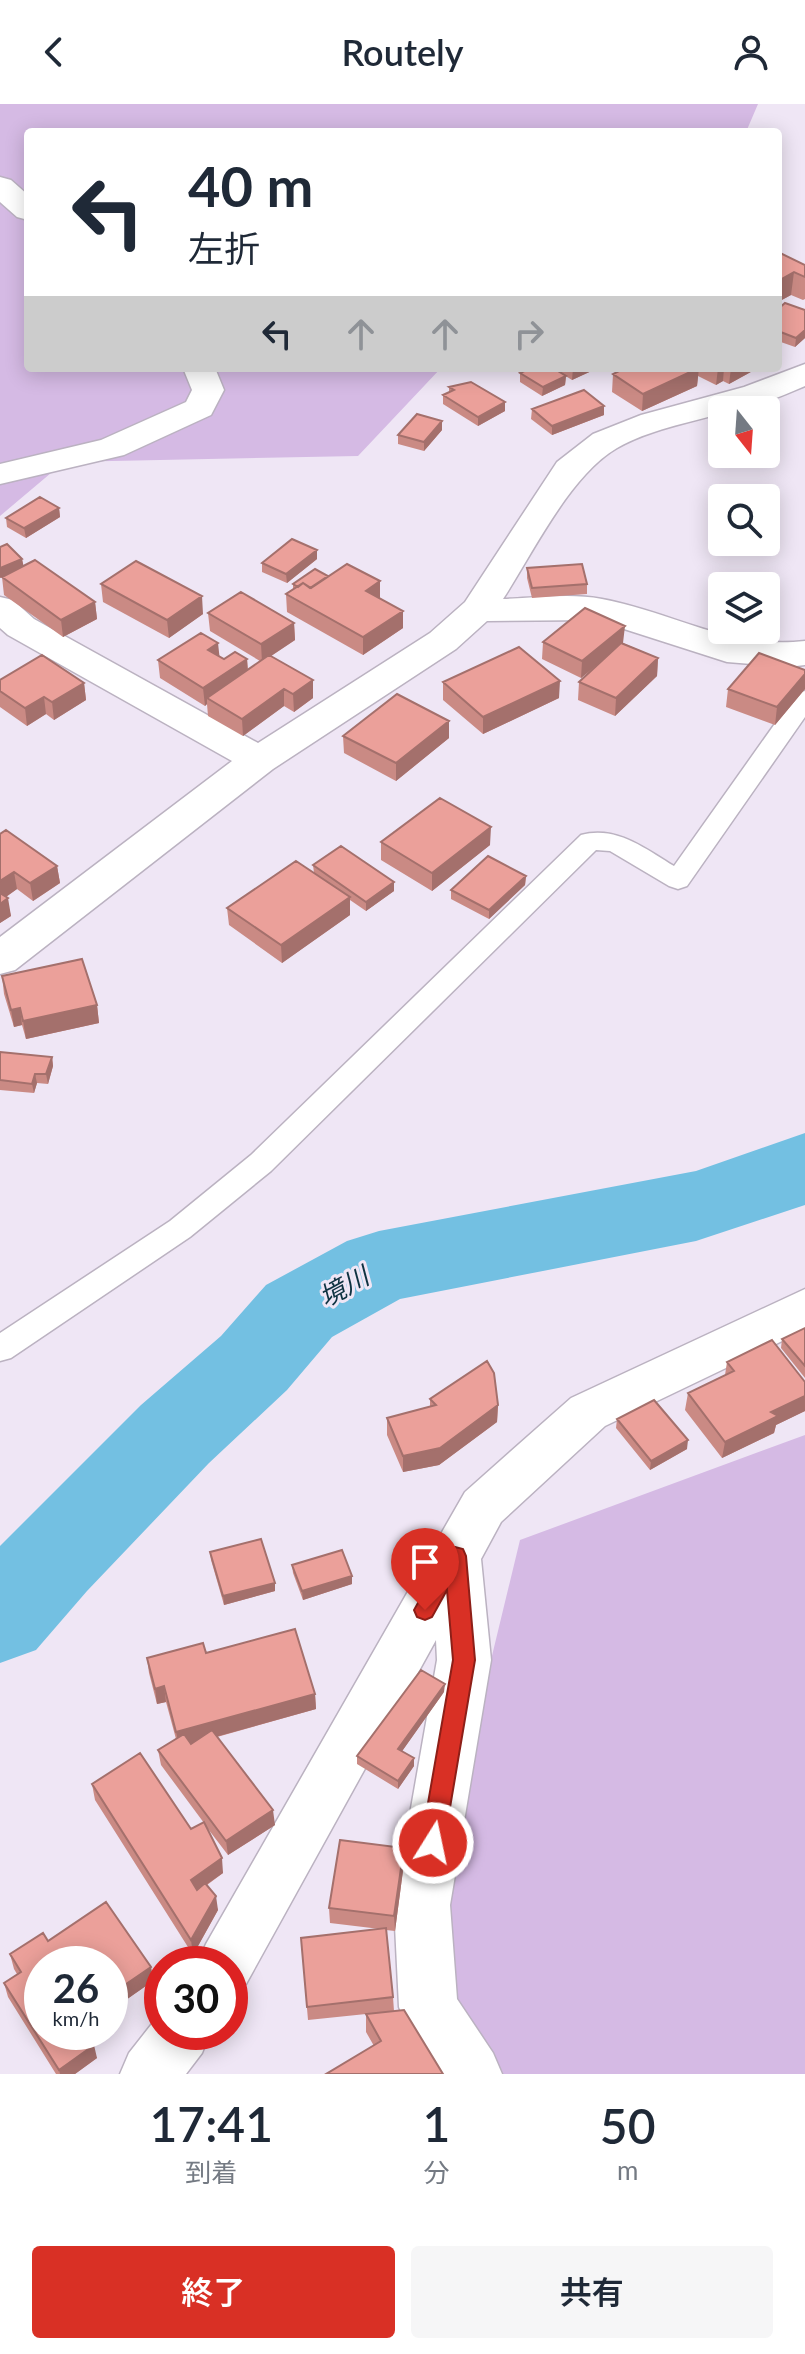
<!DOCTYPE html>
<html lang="ja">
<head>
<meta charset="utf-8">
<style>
  :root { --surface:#fff; --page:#f6f6f7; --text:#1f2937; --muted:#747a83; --accent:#d93025 }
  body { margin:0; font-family:Lato,"Noto Sans JP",sans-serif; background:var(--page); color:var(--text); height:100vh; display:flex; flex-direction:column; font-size:30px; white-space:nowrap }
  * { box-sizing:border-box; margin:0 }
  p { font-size:26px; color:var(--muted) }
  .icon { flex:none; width:44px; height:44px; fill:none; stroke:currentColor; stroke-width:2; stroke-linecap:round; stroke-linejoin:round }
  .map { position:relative; height:1970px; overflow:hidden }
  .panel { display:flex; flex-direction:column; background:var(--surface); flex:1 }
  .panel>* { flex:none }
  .guide { position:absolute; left:24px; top:24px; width:758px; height:244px; border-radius:8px; box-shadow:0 4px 20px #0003; background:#fff; color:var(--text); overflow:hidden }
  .needle { width:52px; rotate:163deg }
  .buttons { position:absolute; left:708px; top:292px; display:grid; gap:16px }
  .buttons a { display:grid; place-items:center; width:72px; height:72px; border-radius:8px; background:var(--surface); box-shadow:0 4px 20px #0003; font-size:40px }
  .speed { position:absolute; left:24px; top:1842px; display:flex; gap:16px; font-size:40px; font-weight:700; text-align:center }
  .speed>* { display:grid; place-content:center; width:104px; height:104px; border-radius:50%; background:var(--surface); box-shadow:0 4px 20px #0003; line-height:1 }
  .speed small { font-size:20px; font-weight:400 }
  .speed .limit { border:12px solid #d22; background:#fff; color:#111 }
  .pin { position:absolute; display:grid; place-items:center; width:68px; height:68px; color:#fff; margin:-82px -34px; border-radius:50% 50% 50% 0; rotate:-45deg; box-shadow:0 0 8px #0007 }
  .pin .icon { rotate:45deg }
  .me { position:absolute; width:88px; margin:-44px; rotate:10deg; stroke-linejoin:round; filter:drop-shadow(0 0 6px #0008) }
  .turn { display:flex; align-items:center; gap:28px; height:168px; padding:0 32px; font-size:36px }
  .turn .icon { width:104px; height:104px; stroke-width:2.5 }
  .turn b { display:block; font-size:56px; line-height:68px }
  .lanes { display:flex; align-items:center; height:76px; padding:0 32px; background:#0003; justify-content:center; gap:40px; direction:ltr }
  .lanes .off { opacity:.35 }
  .eta { display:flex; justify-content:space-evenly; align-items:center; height:136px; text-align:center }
  .eta b { font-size:48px; font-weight:600; line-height:56px }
  .button { display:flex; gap:16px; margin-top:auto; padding:16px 32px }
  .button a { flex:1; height:92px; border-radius:8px; background:var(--accent); color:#fff; font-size:32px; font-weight:600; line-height:92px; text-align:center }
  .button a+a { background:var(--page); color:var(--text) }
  header { display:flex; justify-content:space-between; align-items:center; height:104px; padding:0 32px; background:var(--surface); font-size:36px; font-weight:600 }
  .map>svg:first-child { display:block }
  .green { fill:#d5bae4 }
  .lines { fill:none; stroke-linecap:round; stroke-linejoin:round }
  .river { fill:#73c0e2; fill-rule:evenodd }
  .service-casing { stroke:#bbb2c1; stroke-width:3 }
  .minor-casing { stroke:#bbb2c1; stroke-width:3 }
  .service { fill:#fff; fill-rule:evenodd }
  .minor { fill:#fff; fill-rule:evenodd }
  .wall { fill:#ca8a84 }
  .shaded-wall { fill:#a4706c }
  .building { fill:#eba09a; stroke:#a4706c; stroke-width:2 }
  .route { fill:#d93025; stroke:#8d1f18; stroke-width:2 }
  .labels { text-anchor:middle; stroke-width:6; stroke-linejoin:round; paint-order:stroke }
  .water-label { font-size:26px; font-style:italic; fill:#0e3241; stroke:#efe6f5 }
</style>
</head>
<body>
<header><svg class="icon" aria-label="back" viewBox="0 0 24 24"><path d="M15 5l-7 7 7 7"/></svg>Routely<svg class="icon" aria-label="person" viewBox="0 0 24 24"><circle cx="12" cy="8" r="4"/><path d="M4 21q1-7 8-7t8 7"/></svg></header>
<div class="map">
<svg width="805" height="1970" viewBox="0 0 805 1970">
  <rect width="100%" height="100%" fill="#efe6f5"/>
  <path class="green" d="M0,0H758L746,28H28V264H441L358,352L64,358L0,412Z
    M805,1331V1970H492L425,1829L520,1436Z"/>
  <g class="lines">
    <path class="river" d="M805,1029V1101L696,1137L400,1195L332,1233L287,1286L209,1359L87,1487L36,1546L0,1559V1442L141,1301L221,1232L266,1181L347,1137L379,1127L696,1067Z"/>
    <defs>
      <path id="service" d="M805,587V613L687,782L678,785L669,782L610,747L596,746L271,1067L190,1133L11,1254L0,1257V1229L170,1117L251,1051L581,731C616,721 646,745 674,762L796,590Z"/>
      <path id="minor" d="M0,73L11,76L28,91V116L17,113L0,98Z
        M805,260V282C779,293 751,306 722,306V309C688,319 648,326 617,344C570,371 533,449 503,495C535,494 571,489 602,495C673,508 729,546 805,537V561L788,563L727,558L596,516L487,517L456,545L273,665L15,866L0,870V833L232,657L8,531L0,524V493L13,496L34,515L258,639L430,529L465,498L557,358L593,330L641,311L744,283Z
        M183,264H215L224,286L211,311L124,351L0,380V360L101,336L186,298L192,286Z
        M805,1185V1226L605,1322L501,1418L481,1455L491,1556L450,1801L457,1895L493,1949L502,1970H437L407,1923L399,1903L394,1801L437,1556L436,1536L246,1880L230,1887V1860H197L206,1840L465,1388L571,1294Z
        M162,1907V1928H210L202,1949L186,1970H120L129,1949Z"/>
    </defs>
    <use href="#service" class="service-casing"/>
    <use href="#minor" class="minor-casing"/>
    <use href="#service" class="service"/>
    <use href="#minor" class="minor"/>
  </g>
  <path class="wall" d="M778,148L805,161V195L803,196L791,191L778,198Z
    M778,205L805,206V234L795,243L778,237V240Z
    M509,264H553L566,272L565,281L542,292L520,278V269L523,268Z
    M553,264H598L572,276Z
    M619,264H758L729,280L723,277L716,281L698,272L697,282L642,307L612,288L613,270L618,268Z
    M449,283L505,298V307L478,322L443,300V291L449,288Z
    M604,302V311L552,331L531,315L532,305Z
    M442,317V326L424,347L398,340V331Z
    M59,404L60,413L26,434L7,423L6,414Z
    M22,455L23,462L95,498L97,515L63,533L4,491L2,473H3L0,474Z
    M317,455L287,479L262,468V459Z
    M527,464L587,480V490L532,494L527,474Z
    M328,472L380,477V494L403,524L363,551L287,508L286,490L293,486V480Z
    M101,480L203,510L169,534L103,498Z
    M208,509L294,519L295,536L271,552L313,576V594L294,608L284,602L243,632L208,612L207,600L205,602L160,574L158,556L219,552L224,555H247L248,566L260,557L210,527Z
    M543,538L623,539L658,554L657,572L615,612L578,596L579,578L596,562L581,574L542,555Z
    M0,576L84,579L86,596L54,616L46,610L27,622L0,603Z
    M443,578L559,594L483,630L443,596Z
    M728,585H805L775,621L726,603Z
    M343,632L449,634L396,677L344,649Z
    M0,730L57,762L60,779L33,797L17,785L6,793L11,812L0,819Z
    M381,738L490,741L432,787L381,756Z
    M313,761L394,787L366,807L350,796V811L282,859L229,821L227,804L314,769Z
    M526,772L525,781L489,815L451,795V786Z
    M2,872L97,901L99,919L26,935L22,921L14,923L4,890Z
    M0,948L52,953L53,962L48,980L37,979L34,989L0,986Z
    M805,1224V1274L781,1244L782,1235Z
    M727,1258L805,1278V1307L776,1321L774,1329L722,1354L685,1306L688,1289L725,1271Z
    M430,1295L498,1301L497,1318L439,1361L403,1368L387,1331V1314L430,1303Z
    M617,1315L687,1345L650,1366L616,1324Z
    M210,1448L275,1479V1487L224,1501L211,1456Z
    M292,1461L352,1480L303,1496L293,1469Z
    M206,1549L315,1590L316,1605L217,1633L275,1721L228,1751L205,1721L223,1769L207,1781L218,1806L193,1851L95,1696L92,1680L191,1725L204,1719L161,1661L158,1646L176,1635L166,1598L157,1600L149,1569L147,1554Z
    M444,1588L402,1647L414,1662L398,1685L357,1660V1652Z
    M404,1759L395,1827L386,1826L393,1893L394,1907L443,1970L374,1942L366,1928V1910L308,1916L301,1834L380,1825L330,1819L329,1804Z
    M48,1837L151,1863L153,1877L110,1907V1860H42L97,1954L75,1970H56L8,1893L4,1879L17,1870L14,1865L10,1850Z"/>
  <path class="shaded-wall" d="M794,168L791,191L778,198V177Z
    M805,226V234L795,243L796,234Z
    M573,264H598L572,276Z
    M699,264L697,282L642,307L643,290Z
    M718,264H724L723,277L716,281Z
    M731,264H758L729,280Z
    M566,272L565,281L542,292L543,283Z
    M505,298V307L478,322V313Z
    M604,302V311L552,331V322Z
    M442,317V326L424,347V338Z
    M59,404L60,413L26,434L24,424Z
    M317,446V455L287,479L286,470Z
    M22,455L24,464L0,474V464Z
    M380,477V495L366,487Z
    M202,492L203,510L169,534L167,516Z
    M95,498L97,515L63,533L61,516Z
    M403,507V524L363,551V533Z
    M294,519L295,536L262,558L261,540Z
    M625,522L623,539L581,574L582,557Z
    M218,539L220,557L208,546Z
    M658,554L657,572L615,612L616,594Z
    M247,555L248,572L207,594V600L205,602L203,584Z
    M805,570V585L775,621L777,603Z
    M313,576V594L294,608L293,590Z
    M560,577L559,594L483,630V613Z
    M84,579L86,596L54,616L52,598Z
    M284,585V602L243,632L242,615Z
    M44,593L46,610L27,622L25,604Z
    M449,617V634L396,677V659Z
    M491,723L490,741L432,787V769Z
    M57,762L60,779L33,797L30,779Z
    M14,768L17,785L0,797V777Z
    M526,772L525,781L489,815V806Z
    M394,778V787L366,807V798Z
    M350,793V811L282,859L281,841Z
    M8,794L11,812L0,819V800Z
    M97,901L99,919L26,935L23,917Z
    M20,904L22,921L14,923L11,906Z
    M52,953L53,962L48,980L46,970Z
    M35,970L37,979L34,989L32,980Z
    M805,1292V1307L776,1321L774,1329L722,1354L725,1338L771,1308Z
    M498,1301L497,1318L439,1361L403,1368V1352Z
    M688,1336L687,1345L650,1366L651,1357Z
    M352,1472V1480L303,1496L302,1487Z
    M275,1479V1487L224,1501L223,1492Z
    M445,1580L444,1588L398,1653V1645Z
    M164,1582L166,1598L157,1600L155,1585Z
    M315,1590L316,1605L179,1643L176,1628Z
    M414,1654V1662L398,1685V1677Z
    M273,1706L275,1721L228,1751L226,1737Z
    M404,1744V1759L395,1827L394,1812Z
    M222,1754L223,1769L193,1790L191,1776Z
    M216,1792L218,1806L193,1851L191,1836Z
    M151,1863L153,1877L110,1907V1891Z
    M94,1941L97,1954L75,1970H60L59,1966Z"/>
  <path class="building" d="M778,148L805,161V173L794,168L778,177Z
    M785,199L805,206V226L796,234L778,227V205Z
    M531,264H553L566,272L543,283L520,269Z
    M625,264H699L643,290L613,270Z
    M471,278L505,298L478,313L443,291L454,286L449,283Z
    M584,286L604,302L552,322L532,305Z
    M417,310L442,317L424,338L398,331Z
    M40,393L59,404L24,424L6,414Z
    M292,435L317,446L286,470L262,459Z
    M7,440L22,455L0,464V443Z
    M35,456L95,498L61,516L2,473Z
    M136,457L202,492L167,516L101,480Z
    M347,460L380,477L366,487L403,507L363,533L286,490L303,479L311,484Z
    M582,460L587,480L532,484L527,464Z
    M315,465L328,472L310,484L303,479L298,483L293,480Z
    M241,488L294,519L261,540L208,509Z
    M585,504L625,522L582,557L543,538Z
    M201,529L218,539L208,546L224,555L235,548L247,555L203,584L158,556Z
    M621,539L658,554L616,594L579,578Z
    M519,543L560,577L483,613L443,578Z
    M759,549L805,566V570L777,603L728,585Z
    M42,551L84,579L52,598L44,593L25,604L0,587V576Z
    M269,551L313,576L293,590L284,585L242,615L207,594Z
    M397,590L449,617L396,659L343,632Z
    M440,694L491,723L432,769L381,738Z
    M6,726L57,762L30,779L14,768L0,777V730Z
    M341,742L394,778L366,798L313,761Z
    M488,752L526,772L489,806L451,786Z
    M296,757L350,793L281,841L227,804Z
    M0,789L8,794L0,800Z
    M82,855L97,901L23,917L20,904L11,906L2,872Z
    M0,948L52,953L46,970H35L32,980L0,976Z
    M805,1224V1262L782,1235Z
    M772,1236L805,1278V1292L771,1308L778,1312L725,1338L688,1289L734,1267L727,1258Z
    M487,1257L494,1269L498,1301L440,1344L403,1352L387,1314L436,1301L430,1295Z
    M654,1296L688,1336L651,1357L617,1315Z
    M261,1435L275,1479L223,1492L210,1448Z
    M342,1446L352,1472L302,1487L292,1461Z
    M295,1525L315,1590L176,1628L164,1582L155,1585L147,1554L203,1539L206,1549Z
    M421,1566L445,1580L398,1645L414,1654L398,1677L357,1652Z
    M212,1626L273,1706L226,1737L158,1646L184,1630L191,1640Z
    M140,1649L191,1725L204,1718L222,1754L191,1776L197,1786L205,1779L216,1792L191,1836L92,1680Z
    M340,1736L404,1744L394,1812L329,1804Z
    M106,1798L151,1863L110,1891V1860H42V1928H86L94,1941L59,1966L4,1879L21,1868L10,1850L43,1829L48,1837Z
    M386,1824L393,1893L307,1903L301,1834Z
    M404,1906L443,1970H326L381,1937L366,1910Z"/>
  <path class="route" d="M455,1443L463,1445L466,1452L475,1556L444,1739L441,1747L433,1750L425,1747L421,1739L453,1556L447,1486L432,1513L425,1516L417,1513L414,1506L448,1445Z"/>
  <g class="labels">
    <g class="water-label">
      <text transform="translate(344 1183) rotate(-29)" y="9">境川</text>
    </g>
  </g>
</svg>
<div class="buttons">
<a><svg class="needle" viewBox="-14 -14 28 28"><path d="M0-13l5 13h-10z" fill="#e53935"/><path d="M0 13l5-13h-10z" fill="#747a83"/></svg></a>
<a><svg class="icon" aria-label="search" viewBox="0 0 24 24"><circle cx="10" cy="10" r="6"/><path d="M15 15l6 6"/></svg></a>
<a><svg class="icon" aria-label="layers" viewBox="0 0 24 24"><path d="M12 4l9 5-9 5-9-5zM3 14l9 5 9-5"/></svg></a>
</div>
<div class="speed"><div>26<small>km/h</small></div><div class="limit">30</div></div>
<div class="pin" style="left:425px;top:1506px;background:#d93025"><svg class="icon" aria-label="arrive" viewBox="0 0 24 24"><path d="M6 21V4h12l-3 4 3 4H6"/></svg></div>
<svg class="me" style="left:433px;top:1739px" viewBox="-20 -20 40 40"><circle r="17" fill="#d93025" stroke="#fff" stroke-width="3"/><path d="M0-11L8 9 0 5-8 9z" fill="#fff"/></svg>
<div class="guide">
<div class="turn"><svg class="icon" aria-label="left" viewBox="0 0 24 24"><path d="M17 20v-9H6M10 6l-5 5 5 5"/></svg><div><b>40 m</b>左折</div></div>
<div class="lanes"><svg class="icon" aria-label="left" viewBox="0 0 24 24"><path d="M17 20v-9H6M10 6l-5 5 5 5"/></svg><svg class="icon off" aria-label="ahead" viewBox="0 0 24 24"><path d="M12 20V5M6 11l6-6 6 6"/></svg><svg class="icon off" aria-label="ahead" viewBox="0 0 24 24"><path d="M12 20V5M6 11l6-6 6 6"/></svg><svg class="icon off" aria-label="right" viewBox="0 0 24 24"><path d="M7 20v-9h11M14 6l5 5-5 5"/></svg></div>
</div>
</div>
<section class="panel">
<div class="eta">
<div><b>17:41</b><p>到着</p></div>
<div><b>1</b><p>分</p></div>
<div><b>50</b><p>m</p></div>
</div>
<div class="button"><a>終了</a><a>共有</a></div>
</section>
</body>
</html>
